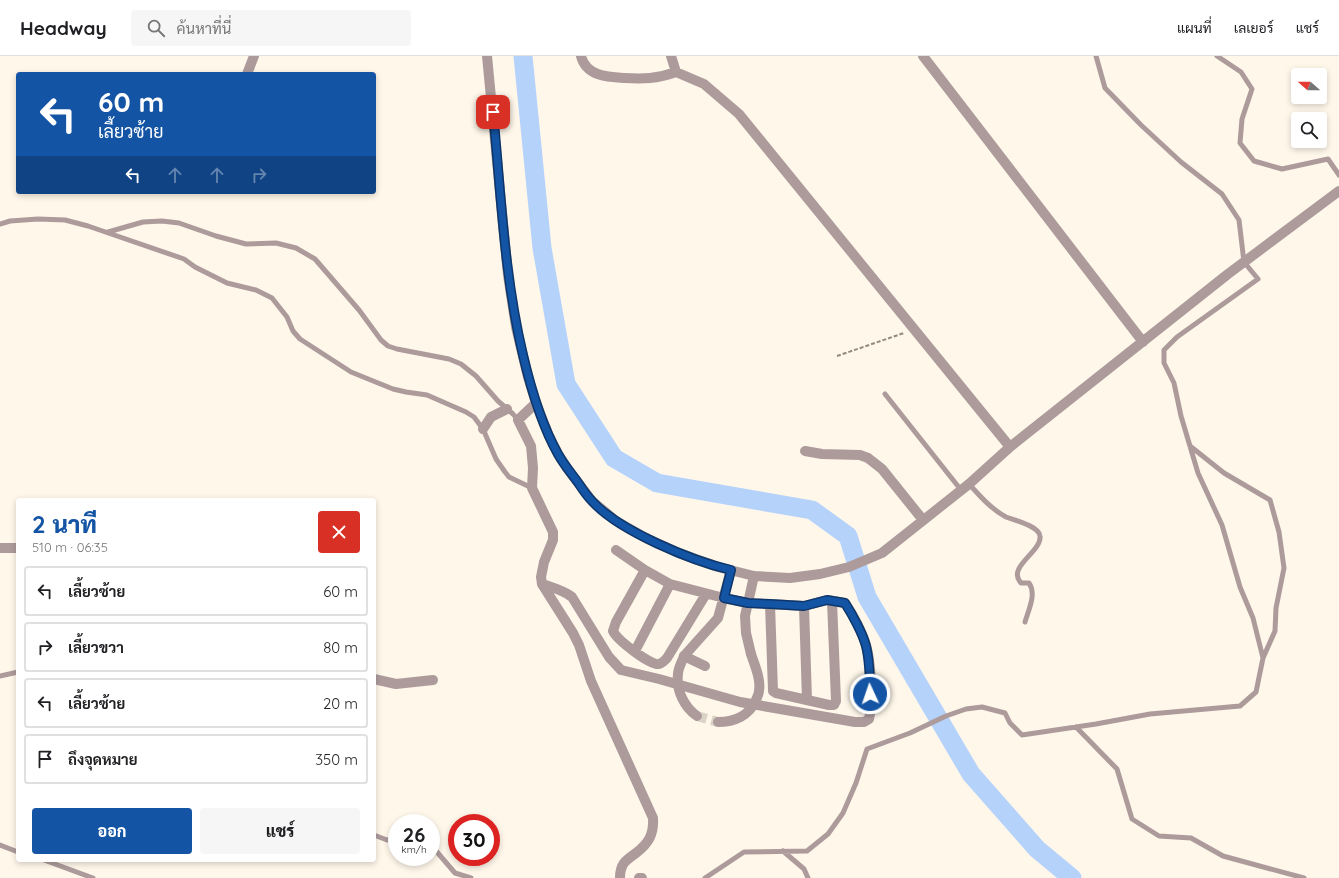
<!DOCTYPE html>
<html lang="th">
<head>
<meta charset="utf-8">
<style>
  :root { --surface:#fff; --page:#f6f6f6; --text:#202124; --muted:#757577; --line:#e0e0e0; --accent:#1454a4 }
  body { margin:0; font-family:Quicksand,Sarabun,sans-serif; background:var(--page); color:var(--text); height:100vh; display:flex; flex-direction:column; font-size:15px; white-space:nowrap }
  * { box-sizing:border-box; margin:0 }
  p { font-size:13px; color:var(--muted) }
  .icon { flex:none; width:22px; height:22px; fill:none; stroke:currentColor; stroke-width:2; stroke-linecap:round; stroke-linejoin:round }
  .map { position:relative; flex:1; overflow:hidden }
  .side { position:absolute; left:16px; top:442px; width:360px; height:364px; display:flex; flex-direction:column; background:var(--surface); border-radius:4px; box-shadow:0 2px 6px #0003 }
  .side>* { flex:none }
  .top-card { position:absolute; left:16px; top:16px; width:360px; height:122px; border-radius:4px; box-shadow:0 2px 6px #0003; background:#1454a4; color:#fff; overflow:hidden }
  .needle { width:26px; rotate:291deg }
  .tools { position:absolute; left:1291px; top:12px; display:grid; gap:8px }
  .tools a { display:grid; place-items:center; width:36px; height:36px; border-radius:4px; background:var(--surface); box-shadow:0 2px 6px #0003; font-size:20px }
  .speed { position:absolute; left:388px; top:758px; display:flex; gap:8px; font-size:20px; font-weight:700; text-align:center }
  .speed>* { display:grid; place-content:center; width:52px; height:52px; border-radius:50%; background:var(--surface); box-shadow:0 2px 6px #0003; line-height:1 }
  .speed small { font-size:10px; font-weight:400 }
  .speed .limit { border:6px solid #d22; background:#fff; color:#111 }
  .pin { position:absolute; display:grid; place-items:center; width:34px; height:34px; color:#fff; margin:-17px; border-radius:8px; box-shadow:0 2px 6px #0006 }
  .me { position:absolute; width:44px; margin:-22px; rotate:357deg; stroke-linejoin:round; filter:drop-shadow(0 0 3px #0008) }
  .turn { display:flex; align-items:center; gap:14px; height:84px; padding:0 16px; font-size:18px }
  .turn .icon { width:52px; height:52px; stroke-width:2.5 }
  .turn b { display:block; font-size:28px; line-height:34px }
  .lanes { display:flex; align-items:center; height:38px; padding:0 16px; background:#0003; justify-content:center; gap:20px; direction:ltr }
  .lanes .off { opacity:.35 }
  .round { display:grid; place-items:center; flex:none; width:42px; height:42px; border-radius:4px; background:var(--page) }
  .summary { display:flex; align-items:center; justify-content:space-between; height:68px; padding:0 16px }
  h1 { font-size:24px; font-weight:800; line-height:30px; color:var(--accent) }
  .primary-button { display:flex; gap:8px; margin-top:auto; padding:8px 16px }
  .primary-button a { flex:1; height:46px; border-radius:4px; background:var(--accent); color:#fff; font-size:16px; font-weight:800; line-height:46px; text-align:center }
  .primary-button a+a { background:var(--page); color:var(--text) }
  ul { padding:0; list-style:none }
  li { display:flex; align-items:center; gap:12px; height:50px; margin:0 8px 6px; padding:0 8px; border:2px solid var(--line); border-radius:4px }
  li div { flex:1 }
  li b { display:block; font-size:15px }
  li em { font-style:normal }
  header { display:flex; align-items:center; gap:24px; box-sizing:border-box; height:56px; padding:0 20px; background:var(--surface); border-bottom:1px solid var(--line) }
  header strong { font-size:19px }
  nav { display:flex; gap:22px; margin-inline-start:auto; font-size:14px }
  .search { width:280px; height:36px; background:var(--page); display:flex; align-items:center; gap:10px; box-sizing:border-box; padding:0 14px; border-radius:4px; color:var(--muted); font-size:15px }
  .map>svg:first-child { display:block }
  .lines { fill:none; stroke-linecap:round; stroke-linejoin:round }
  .river { stroke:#b5d2fb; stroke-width:19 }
  .minor-tunnel { stroke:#dbd3c7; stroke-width:10; stroke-dasharray:10 5; stroke-linecap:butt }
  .path { stroke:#928b81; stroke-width:2; stroke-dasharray:4 2; stroke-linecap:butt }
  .service { stroke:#ad9b9c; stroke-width:5 }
  .minor { stroke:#ad9b9c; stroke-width:10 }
  .minor-bridge { stroke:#ad9b9c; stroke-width:10 }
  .route-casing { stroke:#0d376b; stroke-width:10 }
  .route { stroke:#1454a4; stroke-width:7 }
</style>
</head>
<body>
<header>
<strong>Headway</strong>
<div class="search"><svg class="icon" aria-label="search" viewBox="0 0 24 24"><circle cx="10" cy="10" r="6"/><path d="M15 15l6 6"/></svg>ค้นหาที่นี่</div>
<nav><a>แผนที่</a><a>เลเยอร์</a><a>แชร์</a></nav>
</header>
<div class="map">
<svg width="1339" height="822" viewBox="0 0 1339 822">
  <rect width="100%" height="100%" fill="#fff7ea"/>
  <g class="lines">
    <path class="river" d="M523,0L542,192L566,328L614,402L657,427L812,454L848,480L867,541L971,718L1037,793L1072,822"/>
    <path class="minor-tunnel" d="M697,660L718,666"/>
    <path class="path" d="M837,300L904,277"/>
    <path class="service" d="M1217,0L1241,16L1252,33L1242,63L1240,87L1254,105L1282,113L1328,103L1339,119
      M0,168L10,165L38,163L65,164L88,170L184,203L195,211L227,227L256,234L272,242L287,261L293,275L300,283L351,316L393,333L406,336L427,339L466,356L474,361L483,373L496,403L505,416L509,421L532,432
      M108,176L143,166L162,165L179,167L216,180L246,188L276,187L296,192L315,203L359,254L381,284L388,290L397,293L449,303L461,308L476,320L498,345L513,358L518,364
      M885,338L961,434
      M1190,390L1224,417L1270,444L1279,476L1284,512L1276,552L1275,575L1263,602
      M969,428C980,440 991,453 1006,461C1014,464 1039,470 1040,480C1042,496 1006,511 1021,527H1029C1037,538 1028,555 1025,566
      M0,620L18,616
      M1076,671L1117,713L1132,763L1159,780L1191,782L1223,800L1304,822
      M374,779L387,784L397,782
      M0,789L18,796
      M431,789L455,817L471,822
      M783,795L804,813L808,822
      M44,804L93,822
      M705,822L744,796L807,795L828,778L843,757L856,727L867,693L910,677L946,660L966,653L982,651L1005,657L1010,667L1022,679L1096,668L1150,658L1240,650L1256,636L1263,602L1253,562L1240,531L1222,469L1198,417L1181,360L1174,327L1164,307V294L1177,281L1258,223L1244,206L1239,164L1222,138L1181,106L1141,69L1105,32L1096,0"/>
    <path class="minor" d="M487,0L508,219L516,271L528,321L536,347L549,380L558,398L567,412L592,445L616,465L646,482L679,497L718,511L754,520L790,522L820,518L849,511L882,497L969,428L1010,391L1228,218L1339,135
      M581,0C586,20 607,21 624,22C643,23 657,23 676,16L704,28L739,58L1010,391
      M671,0L676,16
      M923,0L1143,286
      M247,18L254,0
      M536,347L518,364L531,390L533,412L532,432L553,476V484L544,506L541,521L542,528L573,577L579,589L591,625L653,762C654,778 649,787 636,797C632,800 627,803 624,807C621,811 620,817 620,822
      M483,373L491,361L507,353
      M805,395L822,398L860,399L868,402L882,413L923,464
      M0,492H18
      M645,514L616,566L613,575C617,584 651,610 659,608C663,607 665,604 667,602L706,538
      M542,528C553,532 563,534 572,541L609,601L621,614L659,623L740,646L855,666H864L869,663C873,646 871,606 866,589C862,576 853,559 845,547L827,544L804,550L770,548L748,547L724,542L670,528L645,514L616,494
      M770,548L773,635L776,637L829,649H834L836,645L832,545
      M804,550L807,644
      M635,595L670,528
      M751,598L746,577L745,560L754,520
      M705,610L684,600L718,562L731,514
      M374,623L396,628L433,624
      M639,822H642"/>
    <path class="minor-bridge" d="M684,600C682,606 678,612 678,618C676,634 684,651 697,660
      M718,666C734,666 749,660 756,644C757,641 759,638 759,635C761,623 755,610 751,598"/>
  </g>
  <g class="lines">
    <defs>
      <path id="route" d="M493,56C501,137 504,219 523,299C531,333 541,368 558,398C564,409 572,418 579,428C583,434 587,440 592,445C619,475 692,505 731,514L724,542L748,547L770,548L804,550L827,544L845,547C852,558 863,578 866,590C870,606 870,622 870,638"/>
    </defs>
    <use href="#route" class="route-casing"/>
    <use href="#route" class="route"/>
  </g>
</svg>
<div class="tools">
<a><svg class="needle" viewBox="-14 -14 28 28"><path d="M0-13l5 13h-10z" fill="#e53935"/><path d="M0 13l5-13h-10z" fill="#757577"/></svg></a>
<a><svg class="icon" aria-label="search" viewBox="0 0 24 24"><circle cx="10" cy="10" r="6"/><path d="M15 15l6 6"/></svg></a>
</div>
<div class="speed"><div>26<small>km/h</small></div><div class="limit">30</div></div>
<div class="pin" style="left:493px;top:56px;background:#d93025"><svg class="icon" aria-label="arrive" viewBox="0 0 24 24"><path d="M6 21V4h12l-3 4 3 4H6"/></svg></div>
<svg class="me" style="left:870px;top:638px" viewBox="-20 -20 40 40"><circle r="17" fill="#1454a4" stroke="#fff" stroke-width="3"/><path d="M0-11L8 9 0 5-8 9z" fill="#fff"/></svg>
<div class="top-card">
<div class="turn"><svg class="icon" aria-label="left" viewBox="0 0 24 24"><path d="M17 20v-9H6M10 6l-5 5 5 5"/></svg><div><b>60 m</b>เลี้ยวซ้าย</div></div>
<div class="lanes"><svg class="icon" aria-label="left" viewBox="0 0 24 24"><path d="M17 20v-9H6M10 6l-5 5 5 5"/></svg><svg class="icon off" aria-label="ahead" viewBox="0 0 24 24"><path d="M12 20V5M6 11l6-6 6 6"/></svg><svg class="icon off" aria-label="ahead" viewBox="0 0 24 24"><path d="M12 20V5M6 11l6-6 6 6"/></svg><svg class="icon off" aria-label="right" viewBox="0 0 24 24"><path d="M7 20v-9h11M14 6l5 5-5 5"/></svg></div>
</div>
<section class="side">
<div class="summary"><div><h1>2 นาที</h1><p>510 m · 06:35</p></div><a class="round" style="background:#d93025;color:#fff"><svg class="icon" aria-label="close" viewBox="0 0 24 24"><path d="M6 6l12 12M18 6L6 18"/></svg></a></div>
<ul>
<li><svg class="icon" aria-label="left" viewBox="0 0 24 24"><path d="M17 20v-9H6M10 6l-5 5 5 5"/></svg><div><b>เลี้ยวซ้าย</b></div><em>60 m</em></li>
<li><svg class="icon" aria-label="right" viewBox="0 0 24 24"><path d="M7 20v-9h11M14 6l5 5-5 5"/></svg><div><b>เลี้ยวขวา</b></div><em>80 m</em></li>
<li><svg class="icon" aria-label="left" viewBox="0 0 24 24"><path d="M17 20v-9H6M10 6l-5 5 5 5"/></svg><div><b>เลี้ยวซ้าย</b></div><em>20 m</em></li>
<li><svg class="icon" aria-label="arrive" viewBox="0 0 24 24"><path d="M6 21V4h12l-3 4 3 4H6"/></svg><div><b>ถึงจุดหมาย</b></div><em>350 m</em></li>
</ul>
<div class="primary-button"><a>ออก</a><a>แชร์</a></div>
</section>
</div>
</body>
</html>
